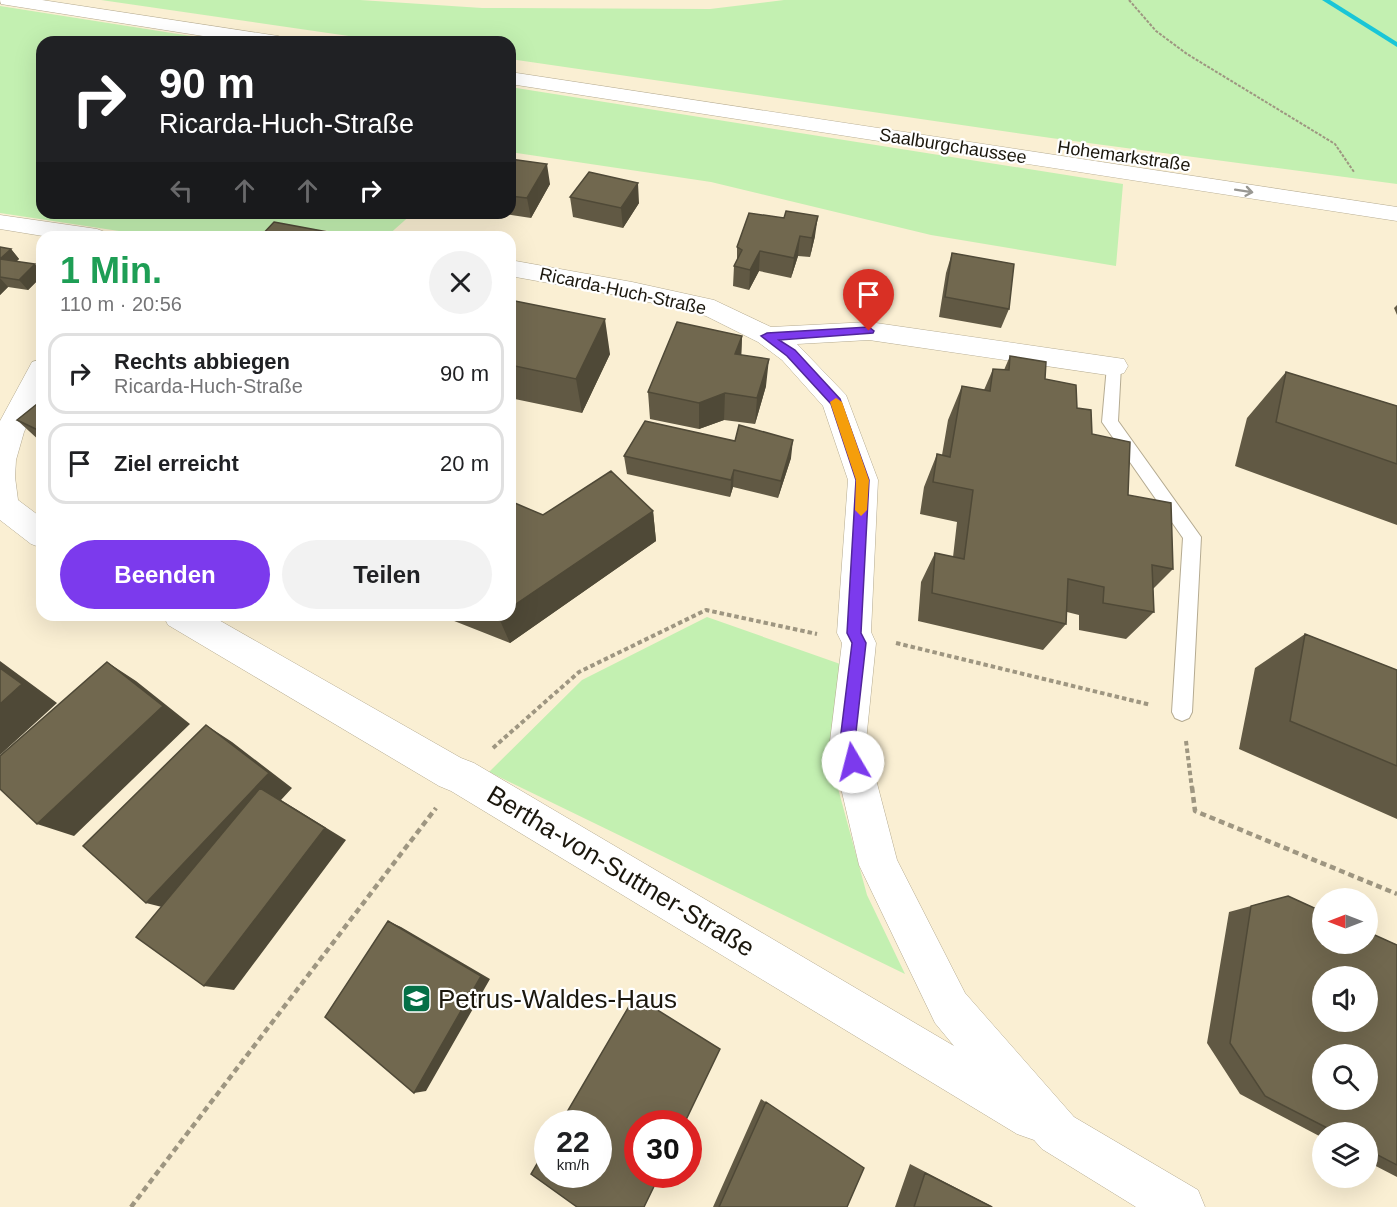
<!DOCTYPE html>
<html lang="de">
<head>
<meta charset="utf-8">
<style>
  :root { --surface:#fff; --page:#f2f2f2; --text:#202124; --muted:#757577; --line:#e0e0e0; --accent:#7c3aed }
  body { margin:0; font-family:Arial,sans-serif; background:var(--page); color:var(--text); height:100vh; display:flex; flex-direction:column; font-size:22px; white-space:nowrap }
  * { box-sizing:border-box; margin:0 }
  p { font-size:20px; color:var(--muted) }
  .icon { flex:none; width:33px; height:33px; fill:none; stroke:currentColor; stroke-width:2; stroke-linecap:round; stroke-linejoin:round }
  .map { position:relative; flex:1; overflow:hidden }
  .drawer { position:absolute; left:36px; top:231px; width:480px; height:390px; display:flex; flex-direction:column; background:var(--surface); border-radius:18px; box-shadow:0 6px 24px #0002 }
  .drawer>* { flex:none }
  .top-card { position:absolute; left:36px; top:36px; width:480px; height:183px; border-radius:18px; box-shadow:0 6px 24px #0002; background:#202124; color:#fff; overflow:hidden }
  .needle { width:39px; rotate:270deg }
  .fabs { position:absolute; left:1312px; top:888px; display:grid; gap:12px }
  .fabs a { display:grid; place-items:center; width:66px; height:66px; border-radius:50%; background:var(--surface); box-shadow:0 6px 24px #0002; font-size:30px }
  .speed { position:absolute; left:534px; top:1110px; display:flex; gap:12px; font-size:30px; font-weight:700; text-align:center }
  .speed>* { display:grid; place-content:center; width:78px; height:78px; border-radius:50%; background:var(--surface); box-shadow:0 6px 24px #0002; line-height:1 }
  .speed small { font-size:15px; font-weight:400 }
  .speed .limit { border:9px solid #d22; background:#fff; color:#111 }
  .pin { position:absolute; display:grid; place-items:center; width:51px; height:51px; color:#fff; margin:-62px -26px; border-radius:50% 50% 50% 0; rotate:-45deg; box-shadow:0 0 6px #0007 }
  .pin .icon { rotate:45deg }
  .me { position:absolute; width:66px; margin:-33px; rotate:352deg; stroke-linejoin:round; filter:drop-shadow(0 0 4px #0008) }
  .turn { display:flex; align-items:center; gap:21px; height:126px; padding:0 24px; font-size:27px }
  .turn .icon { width:78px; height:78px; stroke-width:2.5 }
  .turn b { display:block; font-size:42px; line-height:51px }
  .lanes { display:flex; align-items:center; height:57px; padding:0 24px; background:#0003; justify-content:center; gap:30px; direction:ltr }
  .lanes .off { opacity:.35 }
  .round { display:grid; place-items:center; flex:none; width:63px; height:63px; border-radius:32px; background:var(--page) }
  .head { display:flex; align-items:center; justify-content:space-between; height:102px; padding:0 24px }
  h1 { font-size:36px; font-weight:600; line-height:45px; color:#1e9e55 }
  .primary-button { display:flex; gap:12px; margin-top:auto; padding:12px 24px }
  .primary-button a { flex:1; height:69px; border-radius:36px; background:var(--accent); color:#fff; font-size:24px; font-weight:600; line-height:69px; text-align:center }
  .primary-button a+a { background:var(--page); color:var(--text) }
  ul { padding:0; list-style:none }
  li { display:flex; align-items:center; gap:18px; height:81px; margin:0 12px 9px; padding:0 12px; border:3px solid var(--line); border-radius:18px }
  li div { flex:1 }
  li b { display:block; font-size:22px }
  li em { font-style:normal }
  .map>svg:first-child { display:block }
  .green { fill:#c3f0b1 }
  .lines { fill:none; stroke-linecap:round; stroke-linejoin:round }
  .stream { fill:#19c6d7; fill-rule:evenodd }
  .service-casing { stroke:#b5ab91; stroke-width:2 }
  .minor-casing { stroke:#b5ab91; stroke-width:1 }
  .primary-casing { stroke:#b5ab91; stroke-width:1 }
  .path-far2 { stroke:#9e9681; stroke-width:2; stroke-dasharray:3 1.5; stroke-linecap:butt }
  .path-far1 { stroke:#9e9681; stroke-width:4; stroke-dasharray:4.5 3; stroke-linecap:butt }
  .path { stroke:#9e9681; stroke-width:4.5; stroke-dasharray:6 4; stroke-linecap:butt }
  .service { fill:#fff; fill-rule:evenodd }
  .minor { fill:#fff; fill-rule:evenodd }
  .primary { fill:#fff; fill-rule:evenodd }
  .wall { fill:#615944 }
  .shaded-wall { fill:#4f4937 }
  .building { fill:#71684f; stroke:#4f4937; stroke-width:1.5; fill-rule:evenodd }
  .oneway { stroke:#989792 }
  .route { fill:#7c3aed; stroke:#51269a; stroke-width:1.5 }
  .slow { fill:#f59e0b }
  .labels { text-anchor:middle; stroke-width:4.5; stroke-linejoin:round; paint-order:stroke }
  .far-street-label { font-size:18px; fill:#1b170d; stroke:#fff }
  .near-street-label { font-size:26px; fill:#1b170d; stroke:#fff }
  .near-poi-label { font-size:26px; fill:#1b170d; stroke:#fff; text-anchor:start }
</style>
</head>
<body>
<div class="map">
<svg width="1397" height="1207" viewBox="0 0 1397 1207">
  <rect width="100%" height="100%" fill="#faefd3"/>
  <path class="green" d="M101,0H360L482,8L710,9L784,0H1397V184L1051,138L510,59V42H390Z
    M0,6L229,42H42V213H413L386,237H368L322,230L152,236L0,213Z
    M510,87L1123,184L1116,266L931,235L711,182L510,152Z
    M707,617L843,665L830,759L867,895L905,974L489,772L582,680Z"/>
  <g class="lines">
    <path class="stream" d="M1322,0H1330L1397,42V47Z"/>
    <defs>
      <path id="service" d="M1114,361L1121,366L1118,421L1201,537L1192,712L1189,718L1182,721L1175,718L1172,712L1183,538L1102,422L1107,366Z"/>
      <path id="minor" d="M0,215L97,229L105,232L109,237H49L0,229Z
        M510,260L632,282L714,300L771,327L869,322L1124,359L1128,366L1124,373L1114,376L869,340L797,344L846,395L878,480L871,632L876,643L866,741L897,860L965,993L1074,1117L1198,1190L1205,1207H1136L1042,1149L1034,1140L1017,1134L451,791L439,786L168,625L163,615H210L461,758L474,763L954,1046L935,1023L859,865L830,741L842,643L837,633L848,480L823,406L782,360L758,342L706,316L632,298L510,276Z
        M42,359V393L24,432L16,460L15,477L18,500L42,518V548L31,544L0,520V421L32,362Z"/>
      <path id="primary" d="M0,0H42L278,36L285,38L288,42H241L7,5L1,4Z
        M510,72L1397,207V221L510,84Z"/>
    </defs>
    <use href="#service" class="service-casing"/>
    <use href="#minor" class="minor-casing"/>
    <use href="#primary" class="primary-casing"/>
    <path class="path-far2" d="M1129,0L1156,31L1187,54L1335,144L1354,172"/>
    <path class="path-far1" d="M896,643L1151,705
      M1186,741L1192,789
      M493,748L579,672L706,610L817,634"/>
    <path class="path" d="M1192,787L1195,811L1397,894
      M131,1207L436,808"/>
    <use href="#service" class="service"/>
    <use href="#minor" class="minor"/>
    <use href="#primary" class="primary"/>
  </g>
  <path class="wall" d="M510,159L550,184L531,218L499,213H510Z
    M570,197L639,203L623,228L573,217Z
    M749,213L815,236L810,257L798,256L791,278L759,271L749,290L733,286L734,266L737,261V247Z
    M0,247L11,249L19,259L16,261L42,273V276L28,290L8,287L0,295Z
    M952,253L1009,309L1001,328L939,317L946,273Z
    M510,300L610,354L582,413L510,398Z
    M1397,305V315L1394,308Z
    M742,336L741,355L766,386L755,424L724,420L699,429L650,419L648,392Z
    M1010,356L1045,379L1077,408L1092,434L1173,569L1153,589L1154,612L1126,639L1079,630V615L1067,612L1066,624L1043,650L918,621L921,582L935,553L953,557L957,522L920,514L924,487L937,454L942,455L948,420L962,386L984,390L993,369L1004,370Z
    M1286,372L1397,406V525L1235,466L1247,418Z
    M42,400V443L17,420Z
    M624,456L791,458L778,498L733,487L730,497L627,474Z
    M653,511L656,541L510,643L439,615H510L543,515Z
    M1305,634L1397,670V819L1239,749L1255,668Z
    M1288,896L1397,945V1177L1368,1162V1132H1323V1138L1240,1094L1207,1043L1229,912Z
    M761,1099L864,1168L847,1207H713Z
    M910,1164L993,1207H895Z"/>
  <path class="shaded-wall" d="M547,164L550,184L531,218L527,198Z
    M638,183L639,203L623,228L621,208Z
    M818,216L815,236L810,257L812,238Z
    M800,236L798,256L791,278L794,258Z
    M11,249L19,259L9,269L0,259Z
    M760,251L759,271L749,290L750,270Z
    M35,264L42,273V276L28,290L19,280Z
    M0,278L8,287L0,295Z
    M605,319L610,354L582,413L576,379Z
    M742,336L741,364L735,354Z
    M769,359L766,386L755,424L757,398Z
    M725,393L724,420L699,429V403Z
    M793,440L791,458L778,498L781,481Z
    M734,470L733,487L730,497L731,480Z
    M653,511L656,541L510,643L498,616L500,615H510V608Z
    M0,661L57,703L0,755Z
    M107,662L136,681L190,724L74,836L37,824Z
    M206,725L232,742L292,788L281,800L346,840L234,990L204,986L178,911L146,903Z
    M388,921L401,927L490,979L426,1091L414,1093Z"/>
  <path class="building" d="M510,159L547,164L527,198L510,196Z
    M589,172L638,183L621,208L570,197Z
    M786,211L818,216L812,238L800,236L794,258L760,251L750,270L734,266L742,250L737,247L749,213L784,218Z
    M274,222L355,237H260Z
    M0,247L11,249L0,259Z
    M952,253L1014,264L1009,309L945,297Z
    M0,259L35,264L19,280L0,277Z
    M510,300L605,319L576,379L510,365Z
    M677,322L742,336L735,354L769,359L757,398L725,393L699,403L648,392Z
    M1010,356L1046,362L1045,379L1076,385L1077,408L1091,410L1092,434L1130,442L1128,495L1171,503L1173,569L1152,565L1154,612L1103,603L1104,587L1068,579L1066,624L932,593L935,553L964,559L973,490L933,482L937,454L950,457L962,386L990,391L993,369L1009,370Z
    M1286,372L1397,406V464L1276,422Z
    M42,400V432L17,420Z
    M645,421L735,441L739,425L793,440L781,481L734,470L731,480L624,456Z
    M611,471L653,511L510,608V501L543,515Z
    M1305,634L1397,670V766L1290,721Z
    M107,662L163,706L37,824L0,789V756Z
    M0,668L22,684L0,704Z
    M206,725L269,773L146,903L83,846Z
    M260,788L325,828L204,986L136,937Z
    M1288,896L1323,912V944H1368V932L1397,945V1165L1368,1150V1132H1335L1265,1096L1230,1043L1251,906ZM1323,976H1368V1022H1323ZM1323,1054H1368V1100H1323Z
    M388,921L481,976L414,1093L325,1017Z
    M635,996L720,1049L684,1124H638V1174H660L644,1207H577L531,1174L548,1145V1174H598V1124H560Z
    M766,1102L864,1168L847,1207H719Z
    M925,1173L992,1207H914Z"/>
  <defs><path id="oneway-shaft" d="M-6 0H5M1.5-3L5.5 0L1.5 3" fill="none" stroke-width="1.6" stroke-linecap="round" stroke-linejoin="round" transform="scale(1.5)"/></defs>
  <use class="oneway" href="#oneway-shaft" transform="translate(1244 191) rotate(9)"/>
  <path class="route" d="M869,327L874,331L873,333L779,340L795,350L840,399L869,480L861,633L866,643L855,741L860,762L858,767L853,769L847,767L840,741L852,643L847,633L856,480L831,404L787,356L761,336L767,333Z"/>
  <path class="slow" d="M836,398L842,402L869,480L867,510L861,516L855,510L856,480L830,402Z"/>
  <defs>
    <symbol id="school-square" viewBox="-11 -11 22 22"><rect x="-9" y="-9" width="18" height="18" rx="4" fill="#056f46" stroke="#fff"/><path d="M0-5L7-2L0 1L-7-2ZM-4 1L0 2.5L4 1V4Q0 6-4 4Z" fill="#fff"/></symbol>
  </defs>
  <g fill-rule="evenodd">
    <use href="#school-square" x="400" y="982" width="33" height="33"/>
  </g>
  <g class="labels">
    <g class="far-street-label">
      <text transform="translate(953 146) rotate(9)" y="6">Saalburgchaussee</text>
      <text transform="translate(1124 156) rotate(8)" y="6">Hohemarkstraße</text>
      <text transform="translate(623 291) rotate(12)" y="6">Ricarda-Huch-Straße</text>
    </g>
    <g class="near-street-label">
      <text transform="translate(621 871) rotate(31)" y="9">Bertha-von-Suttner-Straße</text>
    </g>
    <g class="near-poi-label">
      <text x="438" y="1008">Petrus-Waldes-Haus</text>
    </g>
  </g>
</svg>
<div class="fabs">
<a><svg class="needle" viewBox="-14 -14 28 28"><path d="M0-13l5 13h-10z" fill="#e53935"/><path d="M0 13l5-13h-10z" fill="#757577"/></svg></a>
<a><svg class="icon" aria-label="sound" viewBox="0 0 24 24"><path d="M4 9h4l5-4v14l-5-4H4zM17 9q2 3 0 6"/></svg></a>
<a><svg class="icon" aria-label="search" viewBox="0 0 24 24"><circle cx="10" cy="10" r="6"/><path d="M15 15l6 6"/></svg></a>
<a><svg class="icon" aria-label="layers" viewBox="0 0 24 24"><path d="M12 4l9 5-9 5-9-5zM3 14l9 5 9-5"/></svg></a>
</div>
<div class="speed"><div>22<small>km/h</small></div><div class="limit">30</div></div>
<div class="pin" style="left:869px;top:331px;background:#d93025"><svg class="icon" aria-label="arrive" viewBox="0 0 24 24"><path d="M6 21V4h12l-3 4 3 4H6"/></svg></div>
<svg class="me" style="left:853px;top:762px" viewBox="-20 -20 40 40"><circle r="19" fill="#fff"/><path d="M0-13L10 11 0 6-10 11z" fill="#7c3aed"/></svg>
<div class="top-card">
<div class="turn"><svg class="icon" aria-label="right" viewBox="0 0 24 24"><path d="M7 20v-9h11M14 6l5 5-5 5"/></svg><div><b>90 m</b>Ricarda-Huch-Straße</div></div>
<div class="lanes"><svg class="icon off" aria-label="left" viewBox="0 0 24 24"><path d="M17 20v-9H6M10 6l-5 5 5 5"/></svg><svg class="icon off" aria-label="ahead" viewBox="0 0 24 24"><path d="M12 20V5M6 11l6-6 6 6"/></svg><svg class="icon off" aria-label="ahead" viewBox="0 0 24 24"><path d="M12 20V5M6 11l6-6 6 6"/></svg><svg class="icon" aria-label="right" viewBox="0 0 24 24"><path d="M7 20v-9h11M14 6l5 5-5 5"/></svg></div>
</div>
<section class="drawer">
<div class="head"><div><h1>1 Min.</h1><p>110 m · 20:56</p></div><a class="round"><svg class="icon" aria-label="close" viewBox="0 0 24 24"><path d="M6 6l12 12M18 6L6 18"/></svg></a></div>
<ul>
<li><svg class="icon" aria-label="right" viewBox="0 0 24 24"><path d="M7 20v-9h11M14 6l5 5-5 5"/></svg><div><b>Rechts abbiegen</b><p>Ricarda-Huch-Straße</p></div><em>90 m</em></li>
<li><svg class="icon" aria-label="arrive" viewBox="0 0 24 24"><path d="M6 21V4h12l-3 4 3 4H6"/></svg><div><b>Ziel erreicht</b></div><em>20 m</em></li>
</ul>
<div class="primary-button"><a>Beenden</a><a>Teilen</a></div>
</section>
</div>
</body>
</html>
